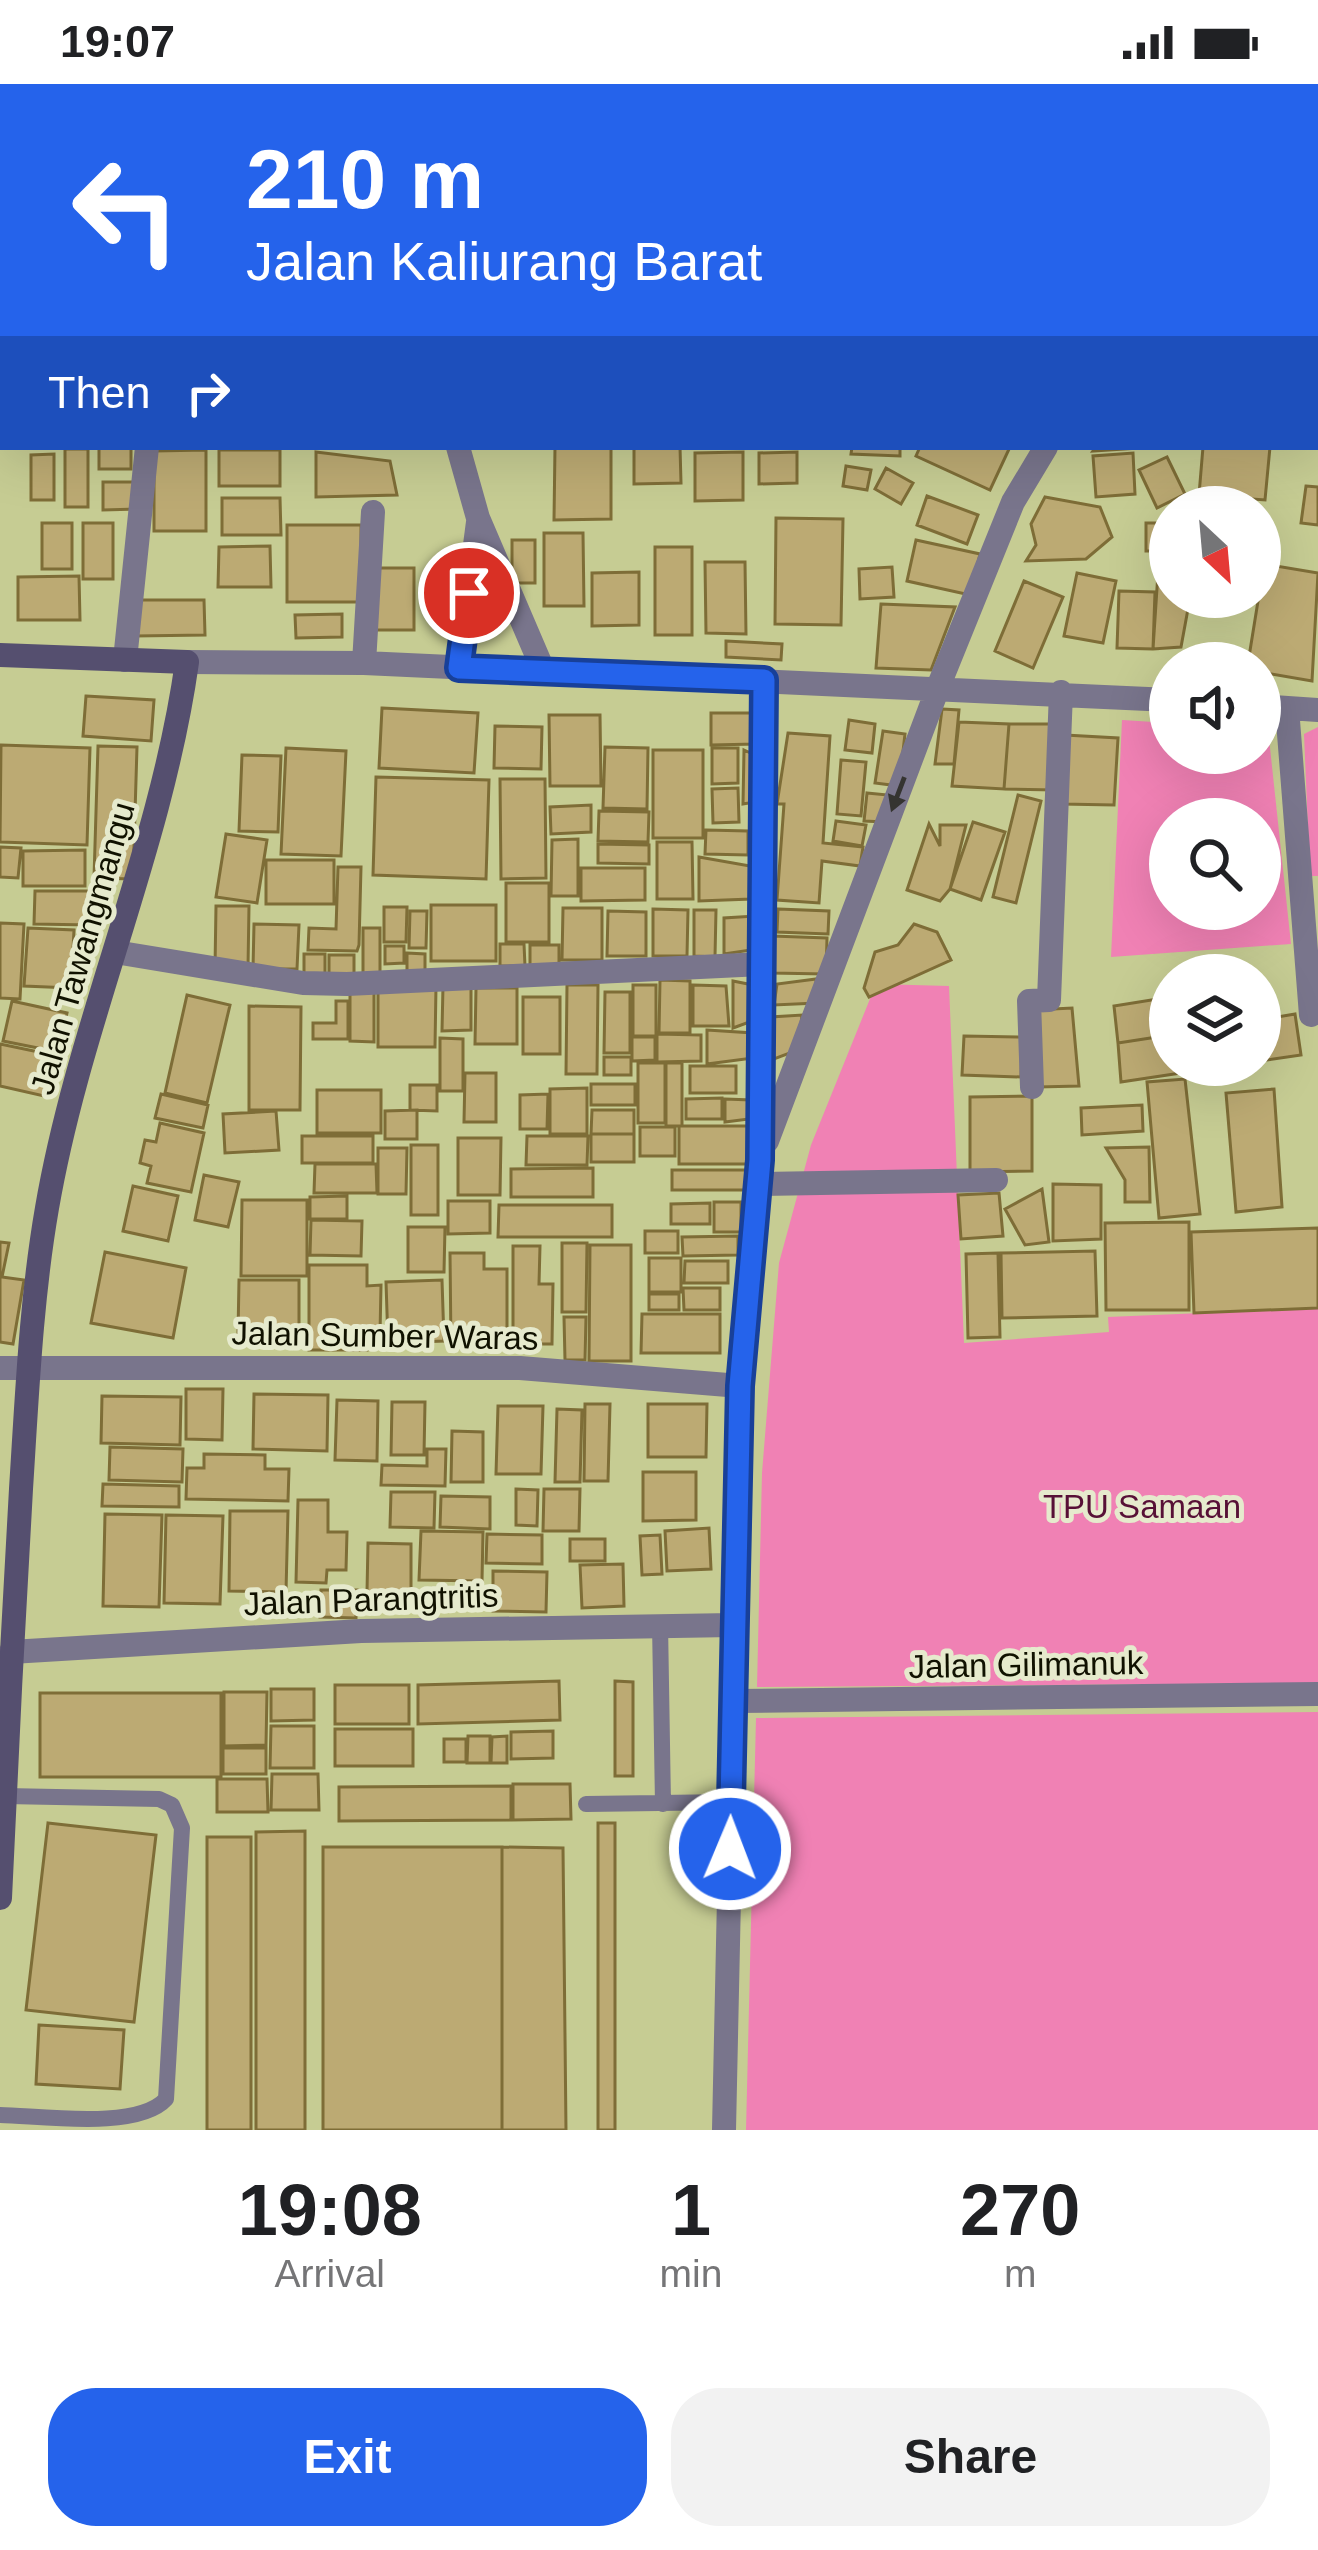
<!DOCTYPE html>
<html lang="en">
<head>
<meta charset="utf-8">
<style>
  :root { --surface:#fff; --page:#f2f2f2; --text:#202124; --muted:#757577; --accent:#2563eb }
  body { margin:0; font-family:Helvetica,sans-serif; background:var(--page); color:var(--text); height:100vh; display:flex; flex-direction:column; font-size:45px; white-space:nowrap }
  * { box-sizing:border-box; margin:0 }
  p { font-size:39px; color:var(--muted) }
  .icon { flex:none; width:66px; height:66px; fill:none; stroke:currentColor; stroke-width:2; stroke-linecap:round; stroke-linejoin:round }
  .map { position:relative; height:2046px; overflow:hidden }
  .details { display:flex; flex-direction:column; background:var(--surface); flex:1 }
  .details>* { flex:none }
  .hud { position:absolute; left:0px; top:0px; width:1320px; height:366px; box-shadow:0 12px 48px #0002; background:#2563eb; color:#fff; overflow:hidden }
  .needle { width:78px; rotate:154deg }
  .controls { position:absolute; left:1149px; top:402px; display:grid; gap:24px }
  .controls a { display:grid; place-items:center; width:132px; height:132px; border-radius:50%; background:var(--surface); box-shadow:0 12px 48px #0002; font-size:60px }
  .pin { position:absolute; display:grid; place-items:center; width:102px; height:102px; color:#fff; margin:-51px; border:6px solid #fff; border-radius:50%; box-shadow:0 3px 12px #0007 }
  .me { position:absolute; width:132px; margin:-66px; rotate:1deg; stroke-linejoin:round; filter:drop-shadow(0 0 9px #0008) }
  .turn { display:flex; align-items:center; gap:42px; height:252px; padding:0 48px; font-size:54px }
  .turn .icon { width:156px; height:156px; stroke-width:2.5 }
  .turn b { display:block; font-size:84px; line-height:102px }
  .then { display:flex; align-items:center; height:114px; padding:0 48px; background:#0003; gap:24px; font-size:45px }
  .eta { display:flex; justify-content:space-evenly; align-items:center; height:204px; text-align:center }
  .eta b { font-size:72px; font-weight:700; line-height:84px }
  .primary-button { display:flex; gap:24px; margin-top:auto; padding:24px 48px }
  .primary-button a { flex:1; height:138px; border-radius:48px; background:var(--accent); color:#fff; font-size:48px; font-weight:700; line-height:138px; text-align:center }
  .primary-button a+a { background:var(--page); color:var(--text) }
  .status { display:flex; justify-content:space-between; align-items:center; height:84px; padding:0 60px; background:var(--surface); direction:ltr }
  .status svg { height:33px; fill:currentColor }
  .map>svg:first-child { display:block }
  .green { fill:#f081b4; fill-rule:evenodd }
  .building { fill:#bcaa73; stroke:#7e6d37; stroke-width:3 }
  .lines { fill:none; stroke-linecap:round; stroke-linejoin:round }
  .lane { stroke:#79758c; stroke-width:16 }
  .street { stroke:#79758c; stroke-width:24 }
  .secondary { stroke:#554f6f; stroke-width:24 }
  .oneway { fill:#353431 }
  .route-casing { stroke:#184099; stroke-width:30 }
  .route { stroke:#2563eb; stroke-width:21 }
  .labels { text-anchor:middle; stroke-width:10; stroke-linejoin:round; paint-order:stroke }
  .street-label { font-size:33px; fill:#101100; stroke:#e6eacd }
  .park-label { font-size:33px; fill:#571036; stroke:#e6eacd }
</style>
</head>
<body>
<div class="status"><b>19:07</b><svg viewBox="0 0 49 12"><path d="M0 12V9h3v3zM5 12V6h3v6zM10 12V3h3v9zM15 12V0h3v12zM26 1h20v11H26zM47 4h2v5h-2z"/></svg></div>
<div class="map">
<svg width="1318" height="2046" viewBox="0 0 1318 2046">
  <rect width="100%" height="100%" fill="#c6cc93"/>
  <path class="green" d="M1122,636L1170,639V669H1260V644L1268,645L1291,860L1111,873ZM1170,735H1260V825H1170Z
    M1318,643V792H1310L1304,650Z
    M876,900L949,902L964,1259L1109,1248L1108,1233L1318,1224V1599L757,1603L762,1389L779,1179L811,1061Z
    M1318,1628V2046H746L756,1634Z"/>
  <path class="building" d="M0,0H42L3,3V115Z
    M537,0H660V3H537Z
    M0,146H3V256H0Z
    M99,363H131V385H99Z
    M555,363H611V435L554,436Z
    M634,363H680L681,399L634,400Z
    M852,363H900V372L851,370Z
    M920,363H1010L990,406L916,372Z
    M1096,363H1155L1093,367Z
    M1203,363H1270L1265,416L1199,411Z
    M65,365H88V423H65Z
    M206,366V447H154V367Z
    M219,366H280V402H219Z
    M316,368L390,377L397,411L316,413Z
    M743,368V416L695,417V369Z
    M797,368V399L759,400V369Z
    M1133,369L1135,410L1096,413L1093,372Z
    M54,370V416H31V371Z
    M1167,373L1185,410L1157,424L1139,386Z
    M846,382L871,386L867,406L843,402Z
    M886,384L913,399L901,420L875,405Z
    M103,398H137L138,425L103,426Z
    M1306,402L1318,403V441L1301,439Z
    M927,412L978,431L967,460L917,441Z
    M1045,413L1100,423L1112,453L1086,475L1026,477L1036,461L1031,440Z
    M222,414H280L281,451H222Z
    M1263,426L1269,463L1260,465V428Z
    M776,434L843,435L841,541L775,540Z
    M42,439H72V485H42Z
    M83,439H113V495H83Z
    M1146,439H1170V467H1146Z
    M287,441H361V518H287Z
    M544,449H583L584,522H544Z
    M512,456H535V499H512Z
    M916,456L980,470L970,511L907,497Z
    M270,462L271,503H218L219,463Z
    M655,463H692V551H655Z
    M705,478H745L746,550L706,549Z
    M1264,480L1318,489L1312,597L1260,588V579H1248Z
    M892,483L894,513L860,515L859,485Z
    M372,484H414V546H372Z
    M1170,487V513L1235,514H1190L1181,563L1153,565L1158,489Z
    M639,488V541L592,542V489Z
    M1077,489L1116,497L1103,559L1064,552Z
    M79,492L80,536H18V493Z
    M1024,497L1063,513L1033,584L995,567Z
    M1119,507L1155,508L1153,565L1117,564Z
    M135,516H204L205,551L135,552Z
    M881,520L955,523L931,586L876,584Z
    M342,530V553L296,554L295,531Z
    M726,557L782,560L781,576L726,573Z
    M86,612L154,616L151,657L83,652Z
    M382,624L478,629L474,689L379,684Z
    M942,625L959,626L954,680H935Z
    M711,629H756V660L711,661Z
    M549,631H600L601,702H550Z
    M849,636L875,640L872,669L845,666Z
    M959,638L1009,640L1004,705L952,702Z
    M1009,640H1056L1054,706L1004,705Z
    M495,642L542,643L541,685L494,684Z
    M883,647L905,650L899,702L875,699Z
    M788,649L830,652L823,759L863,763L860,782L822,777L819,819L777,816L784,720H777Z
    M1065,651L1118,654L1114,721L1062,720Z
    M1,661L90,664L87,761L0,758Z
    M98,662L137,663L133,795L94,794Z
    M605,663L648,664L647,725L603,724Z
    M286,664L346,667L341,772L281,770Z
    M712,664H738V699L712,700Z
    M653,666H703V754H653Z
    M744,666L759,673L755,718L743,720Z
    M242,671L281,672L278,748L239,747Z
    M841,676L866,678L861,732L837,730Z
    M376,693L489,696L486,795L373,791Z
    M500,695H545L546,794L501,795Z
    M738,704L739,738L713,739L712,705Z
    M867,709L888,711L885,738L864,737Z
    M1018,711L1041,717L1016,819L993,813Z
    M591,721V748L551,750L550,723Z
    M599,727L649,728L648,758L598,757Z
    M836,737L866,741L862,762L833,757Z
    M973,738L1005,748L981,816L950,805Z
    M929,740L940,762V741H966L950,805L940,817L907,806Z
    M706,746L748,747V771L705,770Z
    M226,750L267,756L257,819L216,813Z
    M578,755V812H551L552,756Z
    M657,758H692L693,815H657Z
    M598,760L649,761V780L598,779Z
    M0,763L21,764L18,794L0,793Z
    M85,766V802H23V767Z
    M699,773L750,782L751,815L699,817Z
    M266,776H334V820H266Z
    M338,783H361L359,861L357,867L308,866L309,844L336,845Z
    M581,784H645V816L581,817Z
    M506,799H549V858H506Z
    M35,807H91V841L34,840Z
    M431,821H496V877H431Z
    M216,822H249L248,884H215Z
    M384,823H407L406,858H384Z
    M563,824H602V876H562Z
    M653,825L688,826L687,872H653Z
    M778,825L829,827L828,850L777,848Z
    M694,826H716L715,873L694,872Z
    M410,827H427L426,864H409Z
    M608,827L646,828V872H607Z
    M755,832L751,866L724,870V834Z
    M0,839L24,840L20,915L0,914Z
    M254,840L299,841L297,885H253Z
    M914,840L937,848L951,876L869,913L864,904L875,868L898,861Z
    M28,844L74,846L71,904L24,902Z
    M363,844H380V893H363Z
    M772,852L827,854L826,890L771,889Z
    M500,860H524L525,882H500Z
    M530,861H559V885H530Z
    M385,862H404V879L385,880Z
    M407,869L425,870V888H407Z
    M304,870H325V892L304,891Z
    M329,871H354V891H329Z
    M816,895L817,919L774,921L777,900Z
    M660,896L690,897V949H659Z
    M733,897L758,902L755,936L733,944Z
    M567,901H598L597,990H566Z
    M633,901H656V952H633Z
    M693,901L726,902L729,942H693Z
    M378,902H436L435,963H378Z
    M443,902H471V946L442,947Z
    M476,904H517V960H475Z
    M350,905H374V958L350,957Z
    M605,908H630V969H604Z
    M187,911L230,921L207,1019L165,1009Z
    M523,913H560V970H523Z
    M1170,913V951L1118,959L1114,922Z
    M12,917L67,929L58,968L3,957Z
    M336,917H348V955H313V939H336Z
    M249,922L301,923L300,1026H249Z
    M1072,924L1079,1002L1038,1003L1034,926Z
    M1295,930L1301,971L1260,977V936Z
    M802,931L798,966L774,975L771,933Z
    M707,946L753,949V974L707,980Z
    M657,950L701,951V977L657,978Z
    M1170,951V981H1234L1121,998L1118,959Z
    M964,952L1022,953L1021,993L962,991Z
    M632,953H655V976L632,977Z
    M440,954L463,955V1007H440Z
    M0,960L53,971L44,1012L0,1002Z
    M604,973H631V991H604Z
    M638,979H665V1039H638Z
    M666,979H682V1042H666Z
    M690,982H736V1009H690Z
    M465,989H496V1038H464Z
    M1185,995L1200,1130L1159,1134L1147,998Z
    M591,1000H635V1021H591Z
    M410,1001H437V1027L410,1026Z
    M587,1004V1050H550V1005Z
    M1274,1005L1282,1123L1236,1128L1226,1009Z
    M317,1006H381V1049H317Z
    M161,1010L208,1021L203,1044L155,1034Z
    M548,1010L547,1045H520V1011Z
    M1032,1012V1087L970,1088V1013Z
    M722,1014V1035H686V1015Z
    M725,1015L751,1016L749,1035L725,1038Z
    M1142,1021L1143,1047L1082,1051L1081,1024Z
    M417,1026V1055H385V1027Z
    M592,1026H634V1050H591Z
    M276,1027L279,1066L225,1069L223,1030Z
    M160,1039L204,1049L191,1108L147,1099L151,1082L140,1079L145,1056L156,1058Z
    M679,1042H754V1080H679Z
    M640,1043H675V1072H640Z
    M591,1050H634V1078H591Z
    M302,1052H373V1079H302Z
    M527,1052H588L587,1081H526Z
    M458,1054H501L500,1111H458Z
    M411,1061H438V1131H411Z
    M1149,1063L1150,1118H1125V1096L1106,1064Z
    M378,1064H407L406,1110H378Z
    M315,1080H376L377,1109H314Z
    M593,1084V1113H511V1085Z
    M672,1086H752V1106H672Z
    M204,1091L239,1098L228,1143L195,1136Z
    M1053,1100L1101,1101V1155L1053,1157Z
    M133,1102L178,1112L168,1157L123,1147Z
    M1042,1105L1049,1158L1025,1161L1005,1125Z
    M999,1109L1003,1152L961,1155L958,1111Z
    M347,1112V1135H310V1113Z
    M242,1116H307V1192H241Z
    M448,1117H490V1149L448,1150Z
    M714,1118H741V1148H714Z
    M710,1119V1140H671V1120Z
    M499,1121H612V1153H498Z
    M311,1136L362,1137L361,1172L310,1171Z
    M1189,1138V1226H1106L1105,1139Z
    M408,1143H445L444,1188H408Z
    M1318,1144V1224L1194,1229L1191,1148Z
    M645,1147H678V1169H645Z
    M738,1152V1171L683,1172L682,1153Z
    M0,1158L9,1159L2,1193L24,1196L13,1260L0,1258Z
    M562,1159H587L586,1228H562Z
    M590,1161H631V1277H589Z
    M513,1162H540L539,1200H553L552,1260H513Z
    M1095,1167L1097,1232L1002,1234L1001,1169Z
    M105,1168L186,1184L173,1254L91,1239Z
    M450,1169H484V1185H507V1262L451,1263Z
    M998,1169L1000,1253L968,1254L966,1170Z
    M649,1174H681V1208H649Z
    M685,1177H728V1199H684Z
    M309,1181H367V1202L381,1201L380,1250H367V1266H309Z
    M239,1196H299V1251L238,1250Z
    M442,1196L444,1257L388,1259L386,1198Z
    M683,1204H720V1226H684Z
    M649,1210H679V1226H649Z
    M642,1230H720V1269H641Z
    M564,1233H586L585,1276H565Z
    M186,1305H223L222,1356L186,1355Z
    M254,1310L328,1311L327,1367L253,1365Z
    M102,1312L181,1313L180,1361L101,1359Z
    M337,1316L378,1317L377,1377L335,1376Z
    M392,1318H425L424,1371H391Z
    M585,1320H610L608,1397H584Z
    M648,1320H707L706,1373H648Z
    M498,1322H543L541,1390H496Z
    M557,1325L582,1326L580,1398H555Z
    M452,1347L483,1348V1398H451Z
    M110,1363L183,1365L182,1398L109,1396Z
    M427,1365H446L445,1402L381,1401L382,1381L427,1382Z
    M204,1370L265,1371V1385H289L288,1417L186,1415L187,1384H204Z
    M643,1388H696V1436L643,1437Z
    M103,1400L179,1402V1423L102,1422Z
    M516,1405L538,1406L537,1442L516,1441Z
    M544,1405H580L579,1447H543Z
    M391,1408H435L434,1444L390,1443Z
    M441,1412L490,1413V1445L440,1443Z
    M298,1416H328V1448H347L346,1486H327L326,1499L296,1498Z
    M230,1427H288L286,1508L229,1507Z
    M105,1430L162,1431L159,1523L103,1522Z
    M166,1431L223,1432L220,1520L164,1519Z
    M709,1444L711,1485L667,1487L665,1447Z
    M421,1447L483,1448L482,1497L419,1496Z
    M487,1450L542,1451V1480L486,1479Z
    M660,1451L662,1490L642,1491L640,1452Z
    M570,1455H605V1477H570Z
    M368,1459L411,1460V1509L367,1508Z
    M623,1480L624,1522L582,1524L580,1481Z
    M493,1487L547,1488L546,1528L493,1527Z
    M321,1506H357L356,1534L320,1533Z
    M559,1597L560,1636L418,1640V1601Z
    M615,1597L633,1598V1692H615Z
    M335,1601H409V1640H335Z
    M271,1605H314V1636L271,1637Z
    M224,1608H267L266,1661L224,1662Z
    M40,1609H221V1693H40Z
    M271,1642H314V1684H270Z
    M335,1645H413V1682H335Z
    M553,1647V1674L511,1675V1648Z
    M468,1652H490V1679H467Z
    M507,1652V1679H491L492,1653Z
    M444,1655H466V1678H444Z
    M223,1664H266V1690H223Z
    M272,1690H318L319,1726H271Z
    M217,1695H267L268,1728H217Z
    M513,1700H570L571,1735L513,1736Z
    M511,1702V1736L339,1737V1703Z
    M48,1739L156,1751L134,1938L26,1926Z
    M598,1739H615V2046H598Z
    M305,1747V2046H256V1748Z
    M207,1753H251V2046H207Z
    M323,1763H502V2046H323Z
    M502,1763L563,1764L566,2046H502Z
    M39,1941L124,1946L120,2005L36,2000Z"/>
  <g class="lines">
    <path class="lane" d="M660,1539L663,1720
      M586,1720L732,1718
      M0,2031C43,2032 138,2046 166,2015L182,1744L172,1721L159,1715L5,1712"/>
    <path class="street" d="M1090,0V3
      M218,3V0
      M464,3L465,0
      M937,3V0
      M1295,3L1297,0
      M1317,338L1318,339
      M458,363L478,434L544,588
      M125,576L147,363
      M187,578L364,579L1170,616
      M364,579L373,428
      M459,584L478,438
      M1260,622L1318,626
      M1287,624L1311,931
      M115,868L303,899L347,900L762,880
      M1032,1003L1029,917L1049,916L1061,608
      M767,1057L939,601L1013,418L1046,363
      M758,1100L996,1096
      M0,1284H520L740,1302
      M11,1568L361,1547L733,1541
      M734,1617L1318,1610
      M724,2046L740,1302L760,1076L764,597"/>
    <path class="secondary" d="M0,571L187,578C161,765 79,938 47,1124C31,1216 27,1312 21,1405C13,1541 6,1678 0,1814"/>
  </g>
  <defs><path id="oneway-solid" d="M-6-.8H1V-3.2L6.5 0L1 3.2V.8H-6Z" transform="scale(3)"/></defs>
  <use class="oneway" href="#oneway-solid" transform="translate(898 710) rotate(111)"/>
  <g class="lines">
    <defs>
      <path id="route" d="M469,509L459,584L764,596L760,1076L740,1302L730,1765"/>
    </defs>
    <use href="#route" class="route-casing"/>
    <use href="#route" class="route"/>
  </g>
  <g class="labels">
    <g class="street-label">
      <text transform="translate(82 864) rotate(-74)" y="12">Jalan Tawangmangu</text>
      <text transform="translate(385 1251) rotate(1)" y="12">Jalan Sumber Waras</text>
      <text transform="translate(371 1515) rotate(-2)" y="12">Jalan Parangtritis</text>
      <text transform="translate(1026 1580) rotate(-1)" y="12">Jalan Gilimanuk</text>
    </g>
    <g class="park-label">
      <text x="1142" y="1434">TPU Samaan</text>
    </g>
  </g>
</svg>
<div class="controls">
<a><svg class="needle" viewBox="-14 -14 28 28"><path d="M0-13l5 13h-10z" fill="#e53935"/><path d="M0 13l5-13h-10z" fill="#757577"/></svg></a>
<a><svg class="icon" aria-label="sound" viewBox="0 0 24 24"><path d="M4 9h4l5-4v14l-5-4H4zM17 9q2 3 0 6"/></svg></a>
<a><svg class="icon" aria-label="search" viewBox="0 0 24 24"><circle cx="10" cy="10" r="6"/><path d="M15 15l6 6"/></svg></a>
<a><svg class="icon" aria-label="layers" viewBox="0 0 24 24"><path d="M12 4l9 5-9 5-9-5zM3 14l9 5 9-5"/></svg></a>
</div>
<div class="pin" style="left:469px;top:509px;background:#d93025"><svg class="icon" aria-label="arrive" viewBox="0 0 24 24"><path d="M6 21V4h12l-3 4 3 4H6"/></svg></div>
<svg class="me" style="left:730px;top:1765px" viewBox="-20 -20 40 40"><circle r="17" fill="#2563eb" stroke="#fff" stroke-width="3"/><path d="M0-11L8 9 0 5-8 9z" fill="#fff"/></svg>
<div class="hud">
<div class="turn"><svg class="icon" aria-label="left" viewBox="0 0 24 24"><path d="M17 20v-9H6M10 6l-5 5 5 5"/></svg><div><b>210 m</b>Jalan Kaliurang Barat</div></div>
<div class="then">Then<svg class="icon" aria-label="right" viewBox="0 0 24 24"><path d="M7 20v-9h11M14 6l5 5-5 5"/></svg></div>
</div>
</div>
<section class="details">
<div class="eta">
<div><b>19:08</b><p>Arrival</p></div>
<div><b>1</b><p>min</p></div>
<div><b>270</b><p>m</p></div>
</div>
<div class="primary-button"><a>Exit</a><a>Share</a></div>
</section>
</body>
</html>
